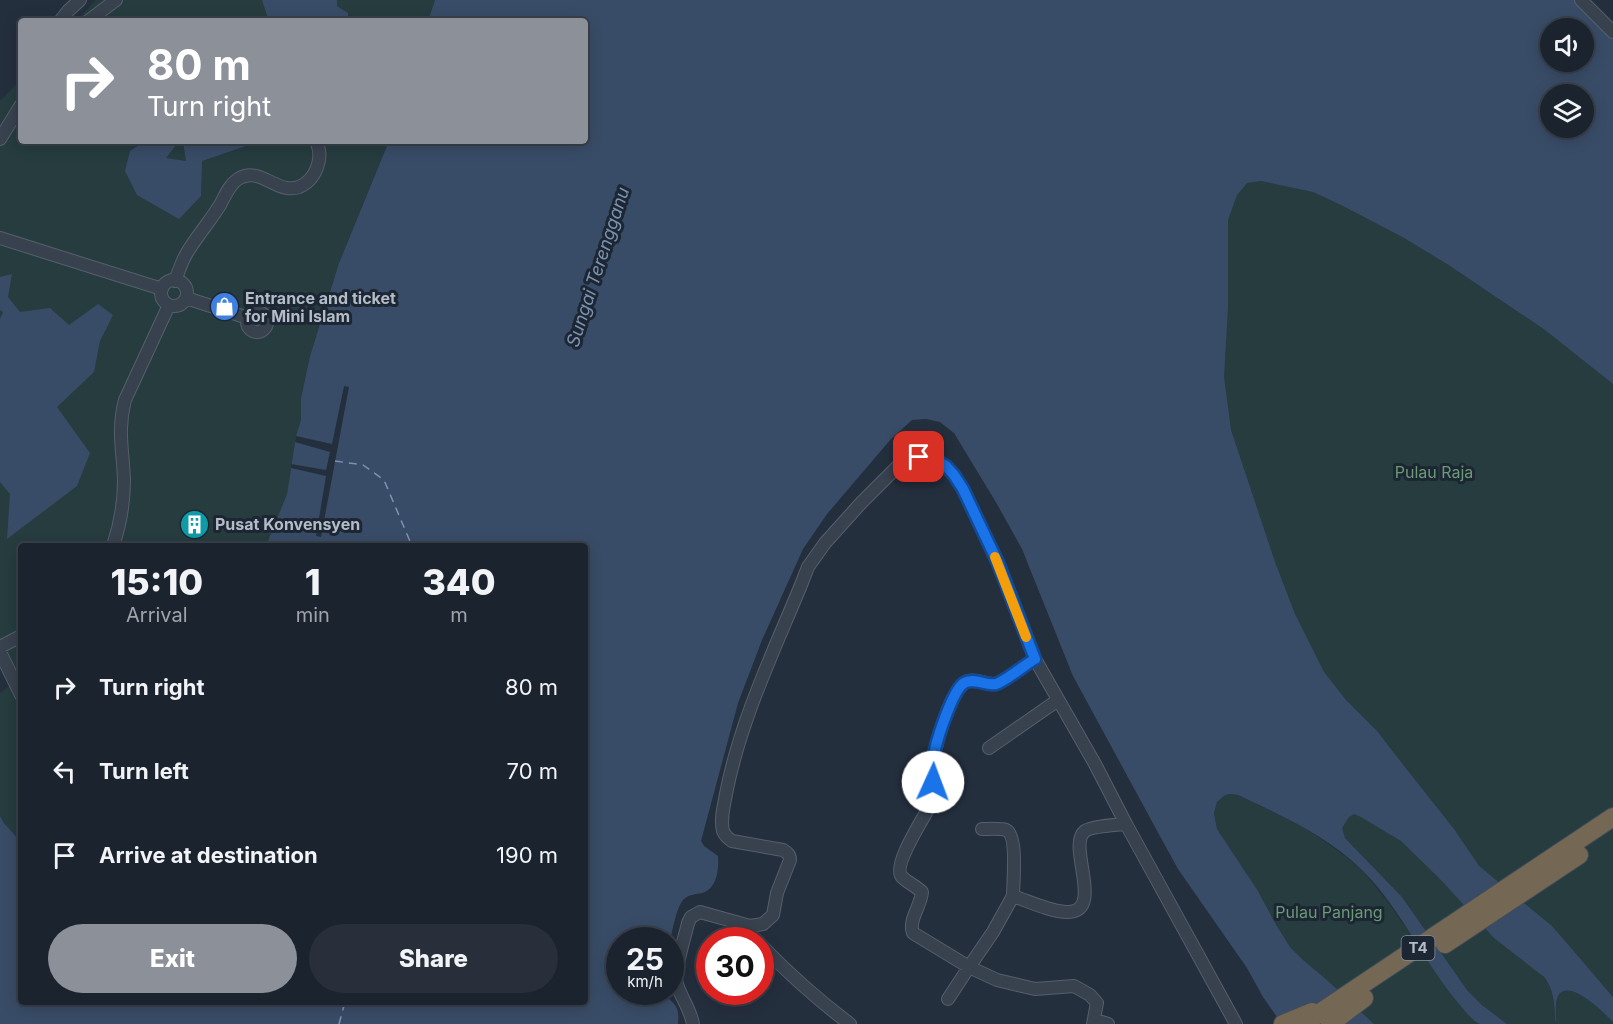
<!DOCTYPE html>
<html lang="en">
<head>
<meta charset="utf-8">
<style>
  :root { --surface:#1b232e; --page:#282f3a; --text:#f1f3f6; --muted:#a0a4aa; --line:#39404a; --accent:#8c9099 }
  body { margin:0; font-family:Inter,sans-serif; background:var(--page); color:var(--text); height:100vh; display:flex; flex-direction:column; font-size:22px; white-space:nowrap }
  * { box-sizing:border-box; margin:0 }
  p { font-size:20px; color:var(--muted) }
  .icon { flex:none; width:33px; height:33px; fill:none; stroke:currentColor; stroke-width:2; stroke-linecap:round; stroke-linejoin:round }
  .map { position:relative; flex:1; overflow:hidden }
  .side { position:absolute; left:18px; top:543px; width:570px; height:462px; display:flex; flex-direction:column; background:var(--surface); border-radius:6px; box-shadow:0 3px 15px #0003,0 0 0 2px var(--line) }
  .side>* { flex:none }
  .top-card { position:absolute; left:18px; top:18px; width:570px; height:126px; border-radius:6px; box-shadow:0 3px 15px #0003,0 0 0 2px var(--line); background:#8c9099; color:#fff; overflow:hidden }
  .buttons { position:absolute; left:1540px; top:18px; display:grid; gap:12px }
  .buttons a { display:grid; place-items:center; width:54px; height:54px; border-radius:50%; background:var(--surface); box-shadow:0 3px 15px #0003,0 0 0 2px var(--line); font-size:30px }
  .speed { position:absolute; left:606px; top:927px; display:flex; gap:12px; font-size:30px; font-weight:700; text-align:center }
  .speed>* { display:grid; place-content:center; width:78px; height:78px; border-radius:50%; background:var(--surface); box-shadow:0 3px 15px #0003,0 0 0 2px var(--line); line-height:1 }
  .speed small { font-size:15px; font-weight:400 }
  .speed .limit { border:9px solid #d22; background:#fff; color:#111 }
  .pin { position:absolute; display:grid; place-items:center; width:51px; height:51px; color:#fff; margin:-26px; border-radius:12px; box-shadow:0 3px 9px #0006 }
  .me { position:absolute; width:66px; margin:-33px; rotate:2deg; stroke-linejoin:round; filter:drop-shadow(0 0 4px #0008) }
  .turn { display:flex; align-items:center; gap:21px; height:126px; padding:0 30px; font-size:27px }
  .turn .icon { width:78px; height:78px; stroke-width:2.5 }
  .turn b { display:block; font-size:42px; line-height:51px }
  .eta { display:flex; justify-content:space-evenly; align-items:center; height:102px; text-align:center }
  .eta b { font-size:36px; font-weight:800; line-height:42px }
  .button { display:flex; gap:12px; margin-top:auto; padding:12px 30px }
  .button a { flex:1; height:69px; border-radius:36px; background:var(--accent); color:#fff; font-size:24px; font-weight:800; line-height:69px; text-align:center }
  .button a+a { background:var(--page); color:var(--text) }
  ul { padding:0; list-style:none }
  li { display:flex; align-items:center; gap:18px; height:84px; padding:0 30px }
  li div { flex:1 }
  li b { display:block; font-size:22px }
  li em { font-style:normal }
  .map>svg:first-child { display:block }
  .green { fill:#263c3f }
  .water { fill:#394c67; fill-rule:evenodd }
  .pier { fill:#242f3e }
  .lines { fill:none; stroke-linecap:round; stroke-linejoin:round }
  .ferry { stroke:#7c92b1; stroke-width:1.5; stroke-dasharray:8 6; stroke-linecap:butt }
  .minor-casing { stroke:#565f6c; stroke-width:14 }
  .highway-casing { stroke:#434c59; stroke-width:20 }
  .minor { stroke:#38414e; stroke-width:12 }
  .highway { stroke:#746855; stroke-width:18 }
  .route-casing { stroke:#114b97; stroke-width:15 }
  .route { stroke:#1a73e8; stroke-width:10 }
  .slow { stroke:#f59e0b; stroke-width:10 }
  .labels { text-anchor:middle; stroke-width:6; stroke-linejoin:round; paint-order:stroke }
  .shield { fill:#1d2633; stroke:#878f9c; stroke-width:1.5 }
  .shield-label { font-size:15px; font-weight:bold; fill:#b4bcc9 }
  .poi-label { font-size:16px; font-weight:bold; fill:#b4bcc9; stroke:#1d2633; text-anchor:start }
  .park-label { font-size:16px; fill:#6b9a76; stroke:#1d2633 }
  .water-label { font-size:18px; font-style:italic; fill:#7c92b1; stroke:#1d2633 }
</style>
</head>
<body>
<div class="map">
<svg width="1613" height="1024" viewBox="0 0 1613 1024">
  <rect width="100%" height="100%" fill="#242f3e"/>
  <path class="green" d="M96,0H435L428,21H76Z
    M21,79V141H389L339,263L310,356L301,398V420L296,436L287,494L266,546H21V842L4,823L0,816V693L9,686L0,666V101Z
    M1125,147L1261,181L1313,192L1343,206L1404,238L1447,264L1545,330L1613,384V997L1601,984L1519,958C1551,980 1551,981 1556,1019C1557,1012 1554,1003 1558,996C1569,977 1604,1013 1613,1022V1024H1507L1482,1005L1467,990L1402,897L1345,838L1068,296Z
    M1231,794L1238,795L1304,827L1344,855L1364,872L1387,901L1470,1017L1480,1024H1374L1327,980L1303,961L1290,947L1275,923L1258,891L1217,829L1214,813L1217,802L1225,795Z"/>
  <path class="water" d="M262,0H337V6L348,13V19L342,21H269Z
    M435,0H1578L1613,37V384L1545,330L1447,264L1404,238L1343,206L1313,192L1261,181L1247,183L1237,195L1228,220V307L1224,377L1231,430L1275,562L1295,614L1324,672L1346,700L1377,731L1404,766L1454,829L1479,866L1552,926L1613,997V1022C1604,1013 1569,977 1558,996C1554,1004 1557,1016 1556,1024C1554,1008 1555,990 1544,977L1494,938L1441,880L1401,841L1361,817L1354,814L1349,817L1342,828L1345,838L1402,897L1467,990L1482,1005L1507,1024C1501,1024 1486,1024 1480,1024C1472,1021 1465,1011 1460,1005C1424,963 1402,910 1363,871C1328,836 1282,816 1238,795L1231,794L1225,795L1217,802L1214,813L1217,829L1258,891L1275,923L1290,947L1303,960L1327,980L1374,1024H1282L1263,997L1247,968L1178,869L1161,838L1073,676L1022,549L997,504L954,433L940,422L926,419L912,420L891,439L827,514L803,549L762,640L738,703L701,841L704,846L718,856C719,869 717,889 702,893C696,894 688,895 684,899C676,907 673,930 670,940H620V992H662C674,1005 680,1004 678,1024H0V816L4,823L21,842V1002H585V546H266L287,494L296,436L301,420V398L310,356L339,263L389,141H585V21H428ZM1551,28H1584V62H1551ZM1551,94H1584V128H1551Z
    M145,141H179L166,158L186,161L183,141H260L202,161L201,196L179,219L137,195L125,171L130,151Z
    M12,274L8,297L20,312L50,308L69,325L98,304L113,315L100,341L94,372L57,407L90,453L77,486L7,539L10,494L0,482V319L3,312L0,310V277Z"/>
  <path class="pier" d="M344,386L349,387L321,537L316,536L326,476L291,468V464L326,470L330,452L295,442L296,436L332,444Z"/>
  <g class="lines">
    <path class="ferry" d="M335,461L363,465L384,480L412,546
      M339,1024L345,1002"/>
    <defs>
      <path id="minor" d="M1581,0L1613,32
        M60,21L68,11L80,0
        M88,21L116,0
        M0,139L21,105
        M0,238L162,289
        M161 293a13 13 0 1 1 26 0a13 13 0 1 1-26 0Z
        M175,281C179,271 182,260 188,251C198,235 210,221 220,205C225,196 229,185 238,179C261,164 279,199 303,185C308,182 312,178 315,172C320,162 321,151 316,141
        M186,298L248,318
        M247 322a10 10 0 1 1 20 0a10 10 0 1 1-20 0Z
        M113,546C120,525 124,503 124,480C123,450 117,430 125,400L169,305
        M0,647L21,636
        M0,652L21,695
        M989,748L1058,700
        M982,829C989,829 1000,828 1006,830C1018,835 1013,884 1013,896C1028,901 1051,912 1067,912C1106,912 1066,845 1085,831C1092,826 1116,825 1126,824
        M1013,896L993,932L969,967L997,980L1035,989L1074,986L1090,995L1097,1003L1093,1024
        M760,944C788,973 818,1000 850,1024
        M948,999L969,967L913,933C908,920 921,906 922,892C916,886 908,883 902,877C891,865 928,812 934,798C934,789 932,780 932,770C933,752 950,687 968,681C977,678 986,685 995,684C1004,682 1026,664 1035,659
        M1095,1020L1108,1024
        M693,1024C690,1008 681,998 677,984C673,973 685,937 688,923L691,917L700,912L750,926L763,924L773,915L777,893L790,860C790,855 788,853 783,850L732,841C727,838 725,836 723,831C720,819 724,806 726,794C740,721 773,653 801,585L808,567L825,543L861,503L898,466L908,460L919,457L929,458L938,461L946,466L954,475L963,489L998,563L1035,659L1095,764L1126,824L1236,1024"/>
      <path id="highway" d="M1445,944L1579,855
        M1283,1024L1312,1012
        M1303,1024L1613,817
        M1330,1024L1364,998"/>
    </defs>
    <use href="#minor" class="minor-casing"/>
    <use href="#highway" class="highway-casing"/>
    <use href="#minor" class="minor"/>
    <use href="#highway" class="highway"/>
  </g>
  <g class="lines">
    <defs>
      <path id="route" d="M919,457L929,458L938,461L946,466L954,475L963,489L998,563L1035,659C1026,664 1004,682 996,684C985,686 974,677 964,683C953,690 938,736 935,750C932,761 931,771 933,782"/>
    </defs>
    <use href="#route" class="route-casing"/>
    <use href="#route" class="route"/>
    <path class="slow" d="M995,557L1026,637"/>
  </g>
  <defs>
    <symbol id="shop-disc" viewBox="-11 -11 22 22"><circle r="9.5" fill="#3f7fe0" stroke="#1d2633"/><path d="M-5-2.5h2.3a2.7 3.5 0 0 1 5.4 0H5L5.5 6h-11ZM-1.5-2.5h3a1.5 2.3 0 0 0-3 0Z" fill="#fff"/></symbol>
    <symbol id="building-disc" viewBox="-11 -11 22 22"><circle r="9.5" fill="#0f9aa8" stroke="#1d2633"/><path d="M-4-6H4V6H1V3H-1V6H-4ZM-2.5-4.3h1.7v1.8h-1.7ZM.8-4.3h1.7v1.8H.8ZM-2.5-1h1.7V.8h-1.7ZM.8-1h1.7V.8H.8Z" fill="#fff"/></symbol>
  </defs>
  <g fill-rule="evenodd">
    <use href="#shop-disc" x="208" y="290" width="33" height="33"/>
    <use href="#building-disc" x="178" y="508" width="33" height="33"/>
  </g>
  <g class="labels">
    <rect class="shield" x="1401.5" y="936" width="33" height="24" rx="4.5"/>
    <g class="shield-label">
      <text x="1418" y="953">T4</text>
    </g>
    <g class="poi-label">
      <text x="245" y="304">Entrance and ticket<tspan x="245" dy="18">for Mini Islam</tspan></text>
      <text x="215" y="530">Pusat Konvensyen</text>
    </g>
    <g class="park-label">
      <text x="1434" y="478">Pulau Raja</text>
      <text x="1329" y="918">Pulau Panjang</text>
    </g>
    <g class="water-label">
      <text transform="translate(598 267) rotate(-72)" y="6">Sungai Terengganu</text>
    </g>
  </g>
</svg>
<div class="buttons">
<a><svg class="icon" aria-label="sound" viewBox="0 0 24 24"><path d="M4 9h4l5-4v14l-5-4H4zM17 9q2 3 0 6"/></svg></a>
<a><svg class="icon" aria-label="layers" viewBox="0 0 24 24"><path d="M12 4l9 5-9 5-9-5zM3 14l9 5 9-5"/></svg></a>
</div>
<div class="speed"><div>25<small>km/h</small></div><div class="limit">30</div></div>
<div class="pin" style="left:919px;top:457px;background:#d93025"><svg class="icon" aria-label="arrive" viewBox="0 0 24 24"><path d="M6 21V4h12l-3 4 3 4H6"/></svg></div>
<svg class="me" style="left:933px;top:782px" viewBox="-20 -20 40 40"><circle r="19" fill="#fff"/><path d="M0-13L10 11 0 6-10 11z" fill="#1a73e8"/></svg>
<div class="top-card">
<div class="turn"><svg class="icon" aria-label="right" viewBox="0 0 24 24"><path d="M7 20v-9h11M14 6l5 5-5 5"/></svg><div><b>80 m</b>Turn right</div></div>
</div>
<section class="side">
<div class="eta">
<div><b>15:10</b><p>Arrival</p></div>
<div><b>1</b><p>min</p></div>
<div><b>340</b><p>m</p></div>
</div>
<ul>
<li><svg class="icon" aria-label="right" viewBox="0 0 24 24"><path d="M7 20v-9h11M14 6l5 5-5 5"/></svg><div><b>Turn right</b></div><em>80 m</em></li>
<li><svg class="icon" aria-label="left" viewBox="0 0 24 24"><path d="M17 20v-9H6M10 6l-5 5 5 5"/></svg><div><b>Turn left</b></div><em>70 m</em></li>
<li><svg class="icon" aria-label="arrive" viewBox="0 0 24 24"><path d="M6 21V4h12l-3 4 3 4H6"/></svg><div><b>Arrive at destination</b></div><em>190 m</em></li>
</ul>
<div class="button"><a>Exit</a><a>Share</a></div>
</section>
</div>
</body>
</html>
